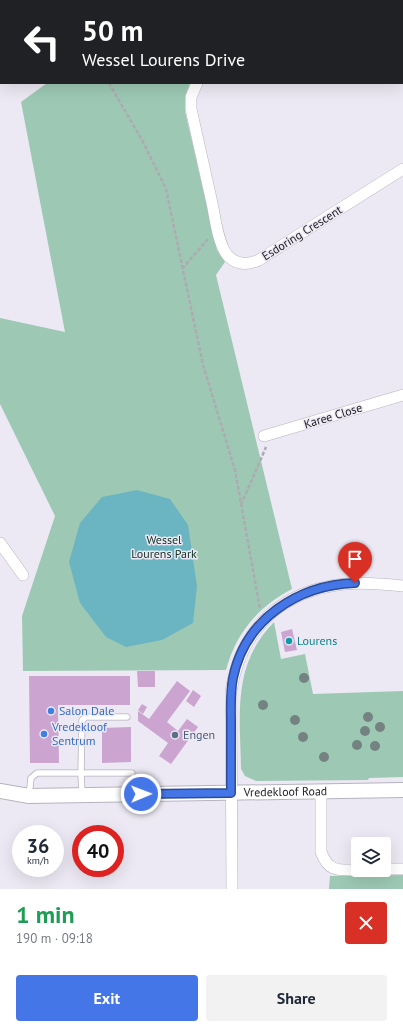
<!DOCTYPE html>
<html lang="en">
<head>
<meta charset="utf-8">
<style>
  :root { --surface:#fff; --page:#f2f2f3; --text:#1f2937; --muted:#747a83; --accent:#4576e7 }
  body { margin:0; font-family:"PT Sans",sans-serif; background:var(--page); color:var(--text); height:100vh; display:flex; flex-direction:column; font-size:15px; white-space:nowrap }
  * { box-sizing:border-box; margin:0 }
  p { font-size:13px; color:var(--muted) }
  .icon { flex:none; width:22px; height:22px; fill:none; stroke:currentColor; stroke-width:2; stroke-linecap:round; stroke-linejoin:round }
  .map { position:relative; height:889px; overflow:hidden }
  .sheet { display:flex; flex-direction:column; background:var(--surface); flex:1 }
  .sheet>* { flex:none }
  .guide { position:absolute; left:0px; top:0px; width:403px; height:84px; box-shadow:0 4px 16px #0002; background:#202124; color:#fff; overflow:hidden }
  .buttons { position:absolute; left:351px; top:837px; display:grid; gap:8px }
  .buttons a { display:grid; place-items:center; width:40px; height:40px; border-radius:4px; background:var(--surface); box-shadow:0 4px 16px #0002; font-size:20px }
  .speed { position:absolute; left:12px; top:825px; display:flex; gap:8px; font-size:20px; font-weight:700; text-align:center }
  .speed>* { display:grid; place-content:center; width:52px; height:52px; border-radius:50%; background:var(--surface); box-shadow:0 4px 16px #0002; line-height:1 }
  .speed small { font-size:10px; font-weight:400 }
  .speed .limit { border:6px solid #d22; background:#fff; color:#111 }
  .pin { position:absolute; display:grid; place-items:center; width:34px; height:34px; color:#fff; margin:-41px -17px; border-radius:50% 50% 50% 0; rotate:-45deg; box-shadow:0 0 4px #0007 }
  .pin .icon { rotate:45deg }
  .me { position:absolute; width:44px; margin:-22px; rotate:89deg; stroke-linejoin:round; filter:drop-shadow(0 0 3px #0008) }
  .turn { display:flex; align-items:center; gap:14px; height:84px; padding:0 16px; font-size:18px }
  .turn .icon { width:52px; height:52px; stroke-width:2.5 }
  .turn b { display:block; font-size:28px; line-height:34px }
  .round { display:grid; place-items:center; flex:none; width:42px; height:42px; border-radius:4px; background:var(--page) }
  .head { display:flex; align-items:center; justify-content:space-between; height:68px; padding:0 16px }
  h1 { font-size:24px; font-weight:800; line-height:30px; color:#1e9e55 }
  .button { display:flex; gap:8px; margin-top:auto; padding:8px 16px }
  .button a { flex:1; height:46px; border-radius:4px; background:var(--accent); color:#fff; font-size:16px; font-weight:800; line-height:46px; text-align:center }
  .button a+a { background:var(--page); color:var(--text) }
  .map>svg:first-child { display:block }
  .green { fill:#9dc9b4 }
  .water { fill:#6bb4c2 }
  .building { fill:#cca4d0 }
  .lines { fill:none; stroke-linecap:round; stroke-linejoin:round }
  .service-casing { stroke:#b6b3be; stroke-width:7 }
  .minor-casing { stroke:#b6b3be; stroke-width:12 }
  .tertiary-casing { stroke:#b6b3be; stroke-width:16 }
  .path { stroke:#adaab3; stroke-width:2.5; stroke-dasharray:4 2; stroke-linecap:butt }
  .service { stroke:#fff; stroke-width:5.5 }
  .minor { stroke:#fff; stroke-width:11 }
  .tertiary { stroke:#fff; stroke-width:14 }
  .tree { fill:#748381 }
  .route-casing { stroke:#2d4d96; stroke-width:10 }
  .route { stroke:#4576e7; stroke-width:7 }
  .culture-dot { fill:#0f9aa8; stroke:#ece9f4; stroke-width:1.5 }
  .shop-dot { fill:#3f7fe0; stroke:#ece9f4; stroke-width:1.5 }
  .service-dot { fill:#5c6f8a; stroke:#ece9f4; stroke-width:1.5 }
  .labels { text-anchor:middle; stroke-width:3; stroke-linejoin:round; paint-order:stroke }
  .street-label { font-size:12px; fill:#242226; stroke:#ece9f4 }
  .park-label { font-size:12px; fill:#123023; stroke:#ece9f4 }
  .culture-label { font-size:12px; fill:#0d838f; stroke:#ece9f4; text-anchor:start }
  .shop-label { font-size:12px; fill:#366cbe; stroke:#ece9f4; text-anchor:start }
  .service-label { font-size:12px; fill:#4e5e75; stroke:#ece9f4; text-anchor:start }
</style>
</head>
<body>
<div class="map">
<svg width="403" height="889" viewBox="0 0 403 889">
  <rect width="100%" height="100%" fill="#ece9f4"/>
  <path class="green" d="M47,83H190L185,97V111L217,250L225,262L216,275L292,589C258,607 236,633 226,670L23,671L22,616L55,516L0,404V318L65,332L21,102Z
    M274,622L281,659L305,654L313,694L403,691V777L369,778L368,780L256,781L245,776L241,769C240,713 232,665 274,622Z
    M403,875V889H329L330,876Z"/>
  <path class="water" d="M137,490L170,499L188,525L197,586L193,623L162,640L126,647L106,637L80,603L69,562L80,523L102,497Z"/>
  <path class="building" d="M292,629L297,650L285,652L281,632Z
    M137,671H155V687H138Z
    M29,676H130V705H58L59,763H30Z
    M177,681L190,691L167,722L178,731L187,719L198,727L171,764L159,756L168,743L138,721V711L149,719Z
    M193,690L201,696L194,707L186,701Z
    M142,704L147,707L143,714L138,710Z
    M131,727V762L102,763V728Z"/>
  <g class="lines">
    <defs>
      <path id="service" d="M127,717H86L82,720L81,773H132
        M29,796L31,778L37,773H81L82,794"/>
      <path id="minor" d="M321,1L323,0
        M197,83L191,97V109C198,140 205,172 212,203C215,217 218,245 228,256C237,265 248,265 259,260L403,169
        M264,436L403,395
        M0,543L23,575
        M321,792V852C329,873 339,870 358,870
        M384,869H403
        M232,889L231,692C240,629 282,590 345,584C364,582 384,584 403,586"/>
      <g id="tertiary">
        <path id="s1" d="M0,791L29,796L403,790"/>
      </g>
    </defs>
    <use href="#service" class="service-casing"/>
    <use href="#minor" class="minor-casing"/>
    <use href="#tertiary" class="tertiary-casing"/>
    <path class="path" d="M55,0L56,1
      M109,83L143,142L166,189L203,365L235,470L260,609
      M182,269L208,239
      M241,505L266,447"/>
    <use href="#service" class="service"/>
    <use href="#minor" class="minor"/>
    <use href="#tertiary" class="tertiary"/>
  </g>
  <g class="tree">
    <circle cx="304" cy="678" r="5"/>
    <circle cx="263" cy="705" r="5"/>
    <circle cx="368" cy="717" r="5"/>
    <circle cx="295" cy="720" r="5"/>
    <circle cx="380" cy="727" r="5"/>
    <circle cx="365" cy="731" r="5"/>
    <circle cx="303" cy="737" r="5"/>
    <circle cx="357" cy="745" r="5"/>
    <circle cx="375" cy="746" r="5"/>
    <circle cx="324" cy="757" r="5"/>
  </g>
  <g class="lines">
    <defs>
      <path id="route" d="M141,794L231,793C231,770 231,746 231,723C231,708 230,693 233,678C245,619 298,585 355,583"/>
    </defs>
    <use href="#route" class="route-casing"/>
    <use href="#route" class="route"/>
  </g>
  <circle class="culture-dot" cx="289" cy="641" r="4"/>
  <g class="shop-dot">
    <circle cx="51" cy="711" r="4"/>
    <circle cx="44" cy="734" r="4"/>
  </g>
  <circle class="service-dot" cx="175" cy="735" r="4"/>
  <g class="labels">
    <g class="street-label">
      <text transform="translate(302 233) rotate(-32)" y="4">Esdoring Crescent</text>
      <text transform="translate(333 416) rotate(-17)" y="4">Karee Close</text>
      <text dy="4" stroke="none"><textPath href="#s1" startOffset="286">Vredekloof Road</textPath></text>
    </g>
    <g class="park-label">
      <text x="164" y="544">Wessel<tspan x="164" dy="14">Lourens Park</tspan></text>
    </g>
    <g class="culture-label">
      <text x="297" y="645">Lourens</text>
    </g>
    <g class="shop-label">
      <text x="59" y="715">Salon Dale</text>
      <text x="52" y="731">Vredekloof<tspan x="52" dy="14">Sentrum</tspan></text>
    </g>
    <g class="service-label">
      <text x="183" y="739">Engen</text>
    </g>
  </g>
</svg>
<div class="buttons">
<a><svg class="icon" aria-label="layers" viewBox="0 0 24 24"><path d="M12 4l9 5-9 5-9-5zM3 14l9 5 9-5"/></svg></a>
</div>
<div class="speed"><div>36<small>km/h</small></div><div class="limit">40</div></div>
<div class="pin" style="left:355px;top:583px;background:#d93025"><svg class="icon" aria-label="arrive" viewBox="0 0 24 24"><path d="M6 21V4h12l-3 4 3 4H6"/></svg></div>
<svg class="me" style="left:141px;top:794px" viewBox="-20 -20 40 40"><circle r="17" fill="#4576e7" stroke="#fff" stroke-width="3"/><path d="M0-11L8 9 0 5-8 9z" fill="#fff"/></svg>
<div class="guide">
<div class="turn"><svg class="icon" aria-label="left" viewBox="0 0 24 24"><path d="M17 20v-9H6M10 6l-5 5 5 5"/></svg><div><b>50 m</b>Wessel Lourens Drive</div></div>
</div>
</div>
<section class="sheet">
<div class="head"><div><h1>1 min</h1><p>190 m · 09:18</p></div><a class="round" style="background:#d93025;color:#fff"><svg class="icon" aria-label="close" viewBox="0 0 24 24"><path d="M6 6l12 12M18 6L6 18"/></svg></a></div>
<div class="button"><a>Exit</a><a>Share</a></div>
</section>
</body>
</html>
